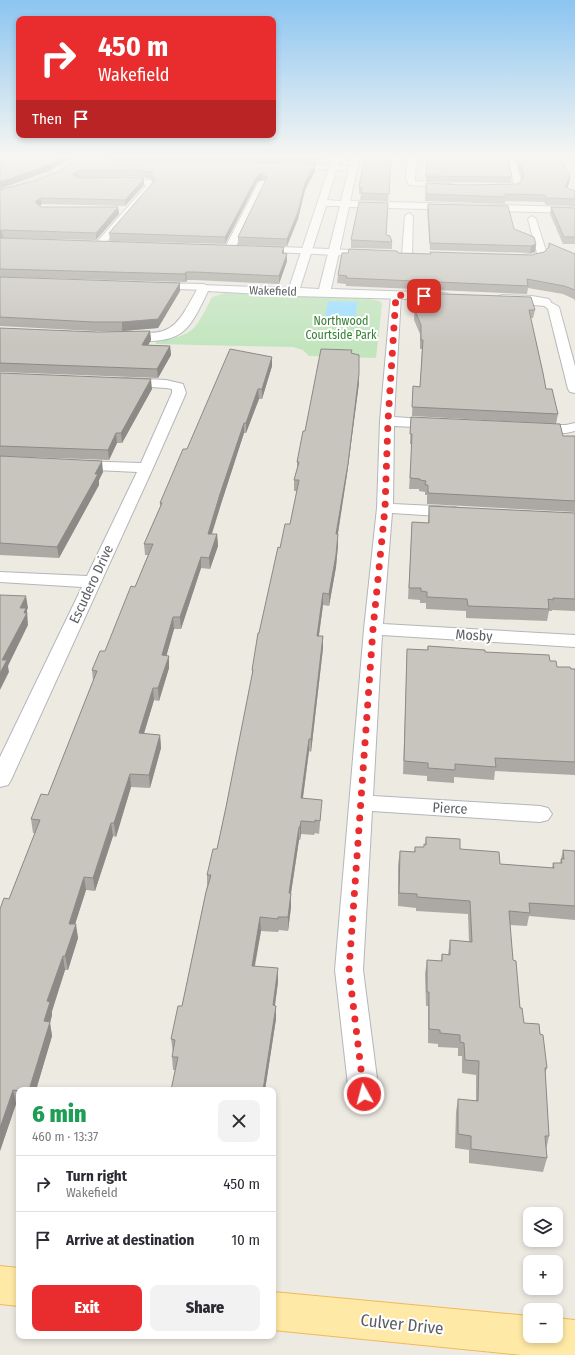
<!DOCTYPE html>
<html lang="en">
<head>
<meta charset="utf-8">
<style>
  :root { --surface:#fff; --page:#f2f2f3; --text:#2b2b33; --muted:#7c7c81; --line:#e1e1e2; --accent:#e92d2e }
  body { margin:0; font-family:"Fira Sans Condensed",sans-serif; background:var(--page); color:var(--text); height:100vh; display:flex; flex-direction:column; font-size:15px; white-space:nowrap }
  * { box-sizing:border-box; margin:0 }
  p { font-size:13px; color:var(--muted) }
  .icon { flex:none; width:22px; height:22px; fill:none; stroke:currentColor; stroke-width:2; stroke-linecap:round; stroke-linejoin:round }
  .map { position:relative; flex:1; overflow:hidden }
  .side { position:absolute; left:16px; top:1087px; width:260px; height:252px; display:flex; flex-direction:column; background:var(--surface); border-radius:8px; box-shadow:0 2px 6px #0003 }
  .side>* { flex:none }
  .banner { position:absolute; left:16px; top:16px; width:260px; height:122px; border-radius:8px; box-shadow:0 2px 6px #0003; background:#e92d2e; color:#fff; overflow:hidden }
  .controls { position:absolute; left:523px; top:1207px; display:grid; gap:8px }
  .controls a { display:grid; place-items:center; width:40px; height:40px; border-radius:8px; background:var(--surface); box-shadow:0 2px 6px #0003; font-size:20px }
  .pin { position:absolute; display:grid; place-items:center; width:34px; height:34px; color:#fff; margin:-17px; border-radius:8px; box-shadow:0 2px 6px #0006 }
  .me { position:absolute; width:44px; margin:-22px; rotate:353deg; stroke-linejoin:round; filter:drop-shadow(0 0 3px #0008) }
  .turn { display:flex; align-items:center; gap:14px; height:84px; padding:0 16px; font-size:18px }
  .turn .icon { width:52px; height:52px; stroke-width:2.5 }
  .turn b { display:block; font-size:28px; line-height:34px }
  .then { display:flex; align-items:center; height:38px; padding:0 16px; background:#0003; gap:8px; font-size:15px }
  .round { display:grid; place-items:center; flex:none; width:42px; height:42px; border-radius:8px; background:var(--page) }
  .headline { display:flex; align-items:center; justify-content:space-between; height:68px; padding:0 16px }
  h1 { font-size:24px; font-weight:800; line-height:30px; color:#1e9e55 }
  .cta { display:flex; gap:8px; margin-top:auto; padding:8px 16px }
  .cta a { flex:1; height:46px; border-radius:8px; background:var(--accent); color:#fff; font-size:16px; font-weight:800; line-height:46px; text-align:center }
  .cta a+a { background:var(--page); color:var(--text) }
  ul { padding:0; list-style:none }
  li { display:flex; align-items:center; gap:12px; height:56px; padding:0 16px; border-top:1px solid var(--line) }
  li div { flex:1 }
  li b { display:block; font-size:15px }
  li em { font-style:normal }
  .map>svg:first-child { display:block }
  .green { fill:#c2e5be }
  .water { fill:#a1deff }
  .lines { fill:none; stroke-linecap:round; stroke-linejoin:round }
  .street-casing { stroke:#b3b6ba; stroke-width:2 }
  .secondary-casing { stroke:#b4b8bd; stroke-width:2 }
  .primary-casing { stroke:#f1b957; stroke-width:2 }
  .street { fill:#fff; fill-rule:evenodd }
  .secondary { fill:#fff; fill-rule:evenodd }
  .primary { fill:#ffe9a6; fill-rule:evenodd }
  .wall { fill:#aca9a4 }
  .shaded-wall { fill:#8c8a86 }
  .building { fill:#c8c5bf; stroke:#8c8a86 }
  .route { stroke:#e92d2e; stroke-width:7; stroke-dasharray:0 12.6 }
  .labels { text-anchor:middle; stroke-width:4; stroke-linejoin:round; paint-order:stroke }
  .far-street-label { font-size:12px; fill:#5b5f63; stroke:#fff }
  .far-park-label { font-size:12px; fill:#368133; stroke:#fff }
  .street-label { font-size:14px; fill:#5b5f63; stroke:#fff }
  .near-street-label { font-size:17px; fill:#5b5f63; stroke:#fff }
</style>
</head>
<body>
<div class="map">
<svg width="575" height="1355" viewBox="0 0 575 1355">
  <rect width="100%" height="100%" fill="#edeae2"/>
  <path class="green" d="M225,293L370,299L380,301L382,304L376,358L309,356L303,350L293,347L156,344L155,341C195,336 195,330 212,297Z"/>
  <path class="water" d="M328,301L358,302L355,317L358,318V319L322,318V317H325Z"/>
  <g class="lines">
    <defs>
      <path id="street" d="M408,156H416L415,181L452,184L456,186L452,188L409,185L406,179Z
        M506,156H514L522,183L517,189H489V185H512L514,183Z
        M286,164L353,166L357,168L353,170L289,168H286Z
        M114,178L148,180H151L154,186L103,246H97L95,244L97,242L146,186L145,184L117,182H114Z
        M259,181H265L266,183L235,248L233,250H227L225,248Z
        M409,213L413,216L412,255L407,258L402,255L405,216Z
        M532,216L536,219L547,254C540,262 524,263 515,260L513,258L515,256L537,253L528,219Z
        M258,246L376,251L381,254L376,257L255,251L253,249L255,247Z
        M154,283L204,284L209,287L204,290L150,288L149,286Z
        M396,292L401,295L394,417L437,420L442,421L444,424L442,427L437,428L394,426L393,504L455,507L461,509L463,512L461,515L455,517L392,513L383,624L575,635V647L382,635L373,796L540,806L548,808L552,814L548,820L540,822L372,811L363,970L379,1094L375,1103L364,1107L353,1103L349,1094L335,970L364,629L377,508L380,421L391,295Z
        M545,299L559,307L575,366V393L570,392L568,389L548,309L540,302Z
        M125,378L166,380L183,384L186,393L153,468L11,780L8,785L0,787V757L82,587L0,582V572L87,576L137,472L76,469L71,468L69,465L71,462L76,461L141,463L172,393V389L166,388L120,385L119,382L120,379Z
        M575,423V431L566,433H535L530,432L528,429L530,426L535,425H566Z"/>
      <path id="secondary" d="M77,156H86C67,178 28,189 0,196V190C28,183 54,173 77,156Z
        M333,156H341L327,200L341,201L352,156H360L350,201L575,207V213L349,207L331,289L444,293L448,294L450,297L448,300L293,296L208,291C202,303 193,325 181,333C166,344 135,342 117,338L116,335L117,332L122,331C153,333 169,339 186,309C191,301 195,292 200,285L289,288ZM326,206H340L319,289L300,288Z
        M503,295L532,296L549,299L551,302L549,305L545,306L499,302L497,299L499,296Z"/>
      <path id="primary" d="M0,1266L19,1268V1306L0,1304Z
        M273,1292L530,1316V1336H556V1318L575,1320V1355H522L273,1330Z"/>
    </defs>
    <use href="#street" class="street-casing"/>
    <use href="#secondary" class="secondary-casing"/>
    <use href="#primary" class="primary-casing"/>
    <use href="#street" class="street"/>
    <use href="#secondary" class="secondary"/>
    <use href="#primary" class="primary"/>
  </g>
  <path class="wall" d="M81,156H322L319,164L112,160L315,171L305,190L298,219L287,246L238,245V237L265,182L263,180L257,182L225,244L110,241L109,233L153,182L151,179L134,176L78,178L144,179V185L125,206L42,204L40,206L41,207H118L119,214L96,240L3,238H1L284,247V253L287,261L279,284L195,280H187L186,282L0,277V190L34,181L58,171L78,159Z
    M391,156L388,201L360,200L361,194H359V187Z
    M427,156L512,177L511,183L426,182Z
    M514,156H559L570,176L569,183L567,188L575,192V206L546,205L544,202L505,201V204L425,201L426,183L462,185L518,184L522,179Z
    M428,204L514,229L536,244L535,252L530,253L430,250L427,211Z
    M551,207L575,208V244H563L550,214Z
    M386,236L392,242V249L351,248V240Z
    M549,243L575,254V301L574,299L563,294L528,288L527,294L346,286V284L337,283L338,275L398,253L430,254L531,255L544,252L548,248Z
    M0,277L180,291L158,328L122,331H94L0,326Z
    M415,293L535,310L533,318H531L546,389L558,414L556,424L412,416L413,386L420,387L422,349H420V334L414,320Z
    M0,328L97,332L150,331L151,340L148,345L170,346L171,355L158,378L0,372Z
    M352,353L359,383L347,474L338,534V545L336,567L329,606L323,605L319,636H323V648L311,752L309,751L303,798L321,813L319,834L315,833L314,835L301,834L300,840H299L291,893V907L288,931L279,930L278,932L261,931L255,966L278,982L275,1005L276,1006V1019L265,1090H171L175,1070H173L172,1057L173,1053L171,1039L182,1006L207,886V875L217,849L226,807L252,676V670L259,633L280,548L290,524L297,491H294V480L297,469V462L305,431Z
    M272,357V366L262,399H259L246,433H244L221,504L212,534H217L218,546L210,569L201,568L181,629H174L166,656L169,668L159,701L154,700L144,734L160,735L161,748L150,788L131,787L116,837L113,836L95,891L86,890L75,924L78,938L68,970H65L52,1011V1015L50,1023L52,1036L36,1090H19V1104H16L0,1151L9,899L35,833H33L31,819L48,795L93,681L92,670L105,651L135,587L148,555H145L144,544L160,507V503L187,449Z
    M0,373L152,389L122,443H117L109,460L0,456Z
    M411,417L563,436H575V512L427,504V495H425V492L419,491V489H409L412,444H410Z
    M0,456L103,472L99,480V485L59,558L0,555Z
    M429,506L575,513V611L552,610V611H549L547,621L466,618V611L426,609V603H420V600L408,599L412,522L428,523Z
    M428,646L485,652L550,661L557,667L575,669V775L495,771L494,780L454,777V783L427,781V776L403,774L407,649L427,650Z
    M426,837L460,849L500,864L552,868L553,863H560L563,850L575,851V920L529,916L527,926L510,925L513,960L520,1008L524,1023L540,1034L547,1068L545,1073L549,1136L546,1150L547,1158L543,1172L469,1163V1150L455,1148L456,1112L458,1099L476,1101V1075L462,1073V1056H458V1048L438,1047V1044L428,1043V1006H426L425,974L427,960L441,961L442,954L448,955L450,940L469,942L468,914L416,911V908L398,906V865L400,851L414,852L415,847H424V844H425Z"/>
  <path class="shaded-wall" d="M64,156H74L49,171L0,189V182Z
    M320,156H322L319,164V158Z
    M315,164V171L305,190L298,219L287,246V239L305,183Z
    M78,171L79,178L74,180L73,174Z
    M263,173V180L257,182L225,244V237L257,176Z
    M570,176L569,183L564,194L565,187Z
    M144,179V185L125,206V200Z
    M41,198L42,204L37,208L36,201Z
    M118,207L119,214L96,240V233Z
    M2,230L3,238L0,239V231Z
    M536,244L535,252L530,253L531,246Z
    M284,247V255L282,253Z
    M287,254V261L279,284V276Z
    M186,272L187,280L186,282L185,274Z
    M180,283V291L158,328L122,331V322Z
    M150,331L151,340L143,354L142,345Z
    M170,346L171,355L158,378L157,369Z
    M272,357V366L262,399V389Z
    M359,374V383L347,474L336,545V534Z
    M151,379L152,389L122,443L121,433Z
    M258,389L259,399L246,433V423Z
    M244,423V433L221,504L208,545V534L220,494Z
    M116,433L117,443L109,460L108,450Z
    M102,461L103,472L99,480V485L59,558L57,547Z
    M217,534L218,546L210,569L209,558Z
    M338,534V545L336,567L329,606V594Z
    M201,557V568L181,629L180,617Z
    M323,593V605L317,648V636Z
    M26,596L28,608L27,610L28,625L8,666L9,672L0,690V673L2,660L20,608Z
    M173,617L174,629L163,668L162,655Z
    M323,636V648L311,752V739Z
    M169,656V668L159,701L158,688Z
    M153,688L154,700L140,746L139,733Z
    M160,735L161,748L150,788L149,775Z
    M309,739V751L301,811V798Z
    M130,774L131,787L116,837L114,823Z
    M301,821V834L300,840V827Z
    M111,823L113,836L95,891L93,878Z
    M299,827V840L289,906V893Z
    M84,877L86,890L71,937L69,924Z
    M291,893V907L288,931V917Z
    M260,917L261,931L252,979V966Z
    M76,924L78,938L68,970L65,956Z
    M63,956L65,970L52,1011V1015L50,1023L52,1036L36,1090H29L47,1001Z
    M278,968V982L273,1019V1005Z
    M276,1006V1019L265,1090H263Z
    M13,1090L16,1104L0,1151V1128Z"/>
  <path class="building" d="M0,156H64L49,165L0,182Z
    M81,156H111V159L112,160L315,164L305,183L298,212L287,239L238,237L267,177L263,173L257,176L225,237L109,233L155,180L151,172L134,170L78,171L73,174L78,178L133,177L144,179L125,200L41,198L36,201V203L41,207H118L96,233L2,230L0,231V190L34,181L58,171L78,159Z
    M219,156H320L319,158Z
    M365,156H391L389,194L361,193L362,188L359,187Z
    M427,156H507L512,177L426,176Z
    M517,156H559L570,176L565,187L575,191V199L547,198L545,195L505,194L506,197L426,194V183L462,185L518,184L524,176Z
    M359,202L388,203L386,235L390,236L392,242L351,240Z
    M428,204L508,206L514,229L534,237L536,244L531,246L430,243Z
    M551,207L575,208V237H564Z
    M0,238L284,247L282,253L287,254L279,276L195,272H186L185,274L0,269Z
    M549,243L575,254V290L564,286L527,279L528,286L346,278L347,276L338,275L342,253H348L349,249L397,251L398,253L431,254L430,252L531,255L544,252L549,247Z
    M0,277L180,283L158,319L122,322H93L0,317Z
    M415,293L531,297L535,310H529L543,373L546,389H552L558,414L412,407L413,386L420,387L423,340H421V325L415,311Z
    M0,328L97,332L150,331L142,345L170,346L157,369L0,363Z
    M230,349L272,357L262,389H258L246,423H244L220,494L208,534H217L209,558L201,557L180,617H173L162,655L169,656L158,688H153L139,733L160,735L149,775L130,774L114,823H111L93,878L84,877L69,924H76L65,956H63L47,1001L50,1002L44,1021L50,1022L29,1090H19V1091L13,1090L0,1128V909L4,898L9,899L40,820L31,819L41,794L48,795L97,671L92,670L100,651H105L131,586L135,587L153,544H144L162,503H160L183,449H187Z
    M321,349L352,350L351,353L359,355V374L348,464L336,534H338L336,555L329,594L323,593L317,636H323L311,739H309L301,798L322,800L320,821L315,820V822L301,821L300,827H299L289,893H291L288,917H278V919L260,917L252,966L278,968L273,1005L276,1006L263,1090H171L178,1057H172L175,1040L171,1039L178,1006H182L206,892L211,875H207L213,849H217L226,807L253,670H252L258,633H259L278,547L280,548L285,524H290L299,480H294L299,462H297L303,431H305Z
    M0,373L151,379L121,433H116L108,450L0,446Z
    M411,417L560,424L563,436H575V501L428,493V485H425L426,481L420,480V479L410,478L412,434H410Z
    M0,456L102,461L95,474H98L57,547L0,543Z
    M429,506L575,513V599L553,598V600L548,599L549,609L468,606L467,599L427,597V592L421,591V588H409L412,522L429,523Z
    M0,595L26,596L20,608H26L24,613H27L2,660H7L0,673Z
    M428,646L485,650V652L549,655L550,661H556L557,667H570L571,669H575V762L495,758L496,767L455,764V770L428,768V763L404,761L407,649L428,650Z
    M426,837L460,839V849L499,852L500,864L554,868L553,863H562L561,859H564L563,850L575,851V906L529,903L530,913L509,911L513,960L516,961L520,1008H522L524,1023L539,1024L540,1034L543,1035L547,1068H545L549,1136H545L547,1158L471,1149V1136L458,1134V1099L478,1101L479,1061L465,1060L464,1043L460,1042V1035L440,1033V1030L429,1029V992H427V960L442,961V954L450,955V940L472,942L470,901L417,897V894L399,893L400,851L415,852V847H424V844L426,845Z"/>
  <linearGradient id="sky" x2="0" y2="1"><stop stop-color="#8bc5f1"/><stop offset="0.45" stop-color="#f7f6f2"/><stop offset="1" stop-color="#f7f6f2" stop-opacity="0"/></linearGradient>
  <rect width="575" height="346" fill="url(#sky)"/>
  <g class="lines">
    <path class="route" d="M364,1094L349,970L373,629L385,508L388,421L396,295L424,296"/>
  </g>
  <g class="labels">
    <g class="far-street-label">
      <text transform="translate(273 291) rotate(2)" y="4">Wakefield</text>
    </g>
    <g class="far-park-label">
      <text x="341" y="325">Northwood<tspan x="341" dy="14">Courtside Park</tspan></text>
    </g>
    <g class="street-label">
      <text transform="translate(91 584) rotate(-65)" y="5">Escudero Drive</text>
      <text transform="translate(474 635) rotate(3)" y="5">Mosby</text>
      <text transform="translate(450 808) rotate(3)" y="5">Pierce</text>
    </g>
    <g class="near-street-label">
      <text transform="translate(402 1324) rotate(6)" y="6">Culver Drive</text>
    </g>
  </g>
</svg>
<div class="controls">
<a><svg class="icon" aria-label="layers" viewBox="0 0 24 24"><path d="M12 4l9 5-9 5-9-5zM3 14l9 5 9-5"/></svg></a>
<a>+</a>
<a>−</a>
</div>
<div class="pin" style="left:424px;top:296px;background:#d93025"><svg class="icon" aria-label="arrive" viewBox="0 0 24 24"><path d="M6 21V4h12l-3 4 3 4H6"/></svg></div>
<svg class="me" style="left:364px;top:1094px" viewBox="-20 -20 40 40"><circle r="17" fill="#e92d2e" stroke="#fff" stroke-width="3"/><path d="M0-11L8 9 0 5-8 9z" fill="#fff"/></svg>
<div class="banner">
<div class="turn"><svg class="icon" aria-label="right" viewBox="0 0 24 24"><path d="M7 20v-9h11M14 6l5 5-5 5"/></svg><div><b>450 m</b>Wakefield</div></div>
<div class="then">Then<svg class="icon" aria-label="arrive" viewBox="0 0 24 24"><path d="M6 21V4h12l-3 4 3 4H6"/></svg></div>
</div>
<section class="side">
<div class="headline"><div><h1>6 min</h1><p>460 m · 13:37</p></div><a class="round"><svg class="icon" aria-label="close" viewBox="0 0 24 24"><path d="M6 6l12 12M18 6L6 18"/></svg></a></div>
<ul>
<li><svg class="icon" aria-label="right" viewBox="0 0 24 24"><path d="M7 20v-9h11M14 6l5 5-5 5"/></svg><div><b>Turn right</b><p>Wakefield</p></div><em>450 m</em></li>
<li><svg class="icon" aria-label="arrive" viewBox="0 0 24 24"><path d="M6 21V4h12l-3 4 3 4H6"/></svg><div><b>Arrive at destination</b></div><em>10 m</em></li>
</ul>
<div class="cta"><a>Exit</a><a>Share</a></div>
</section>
</div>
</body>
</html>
